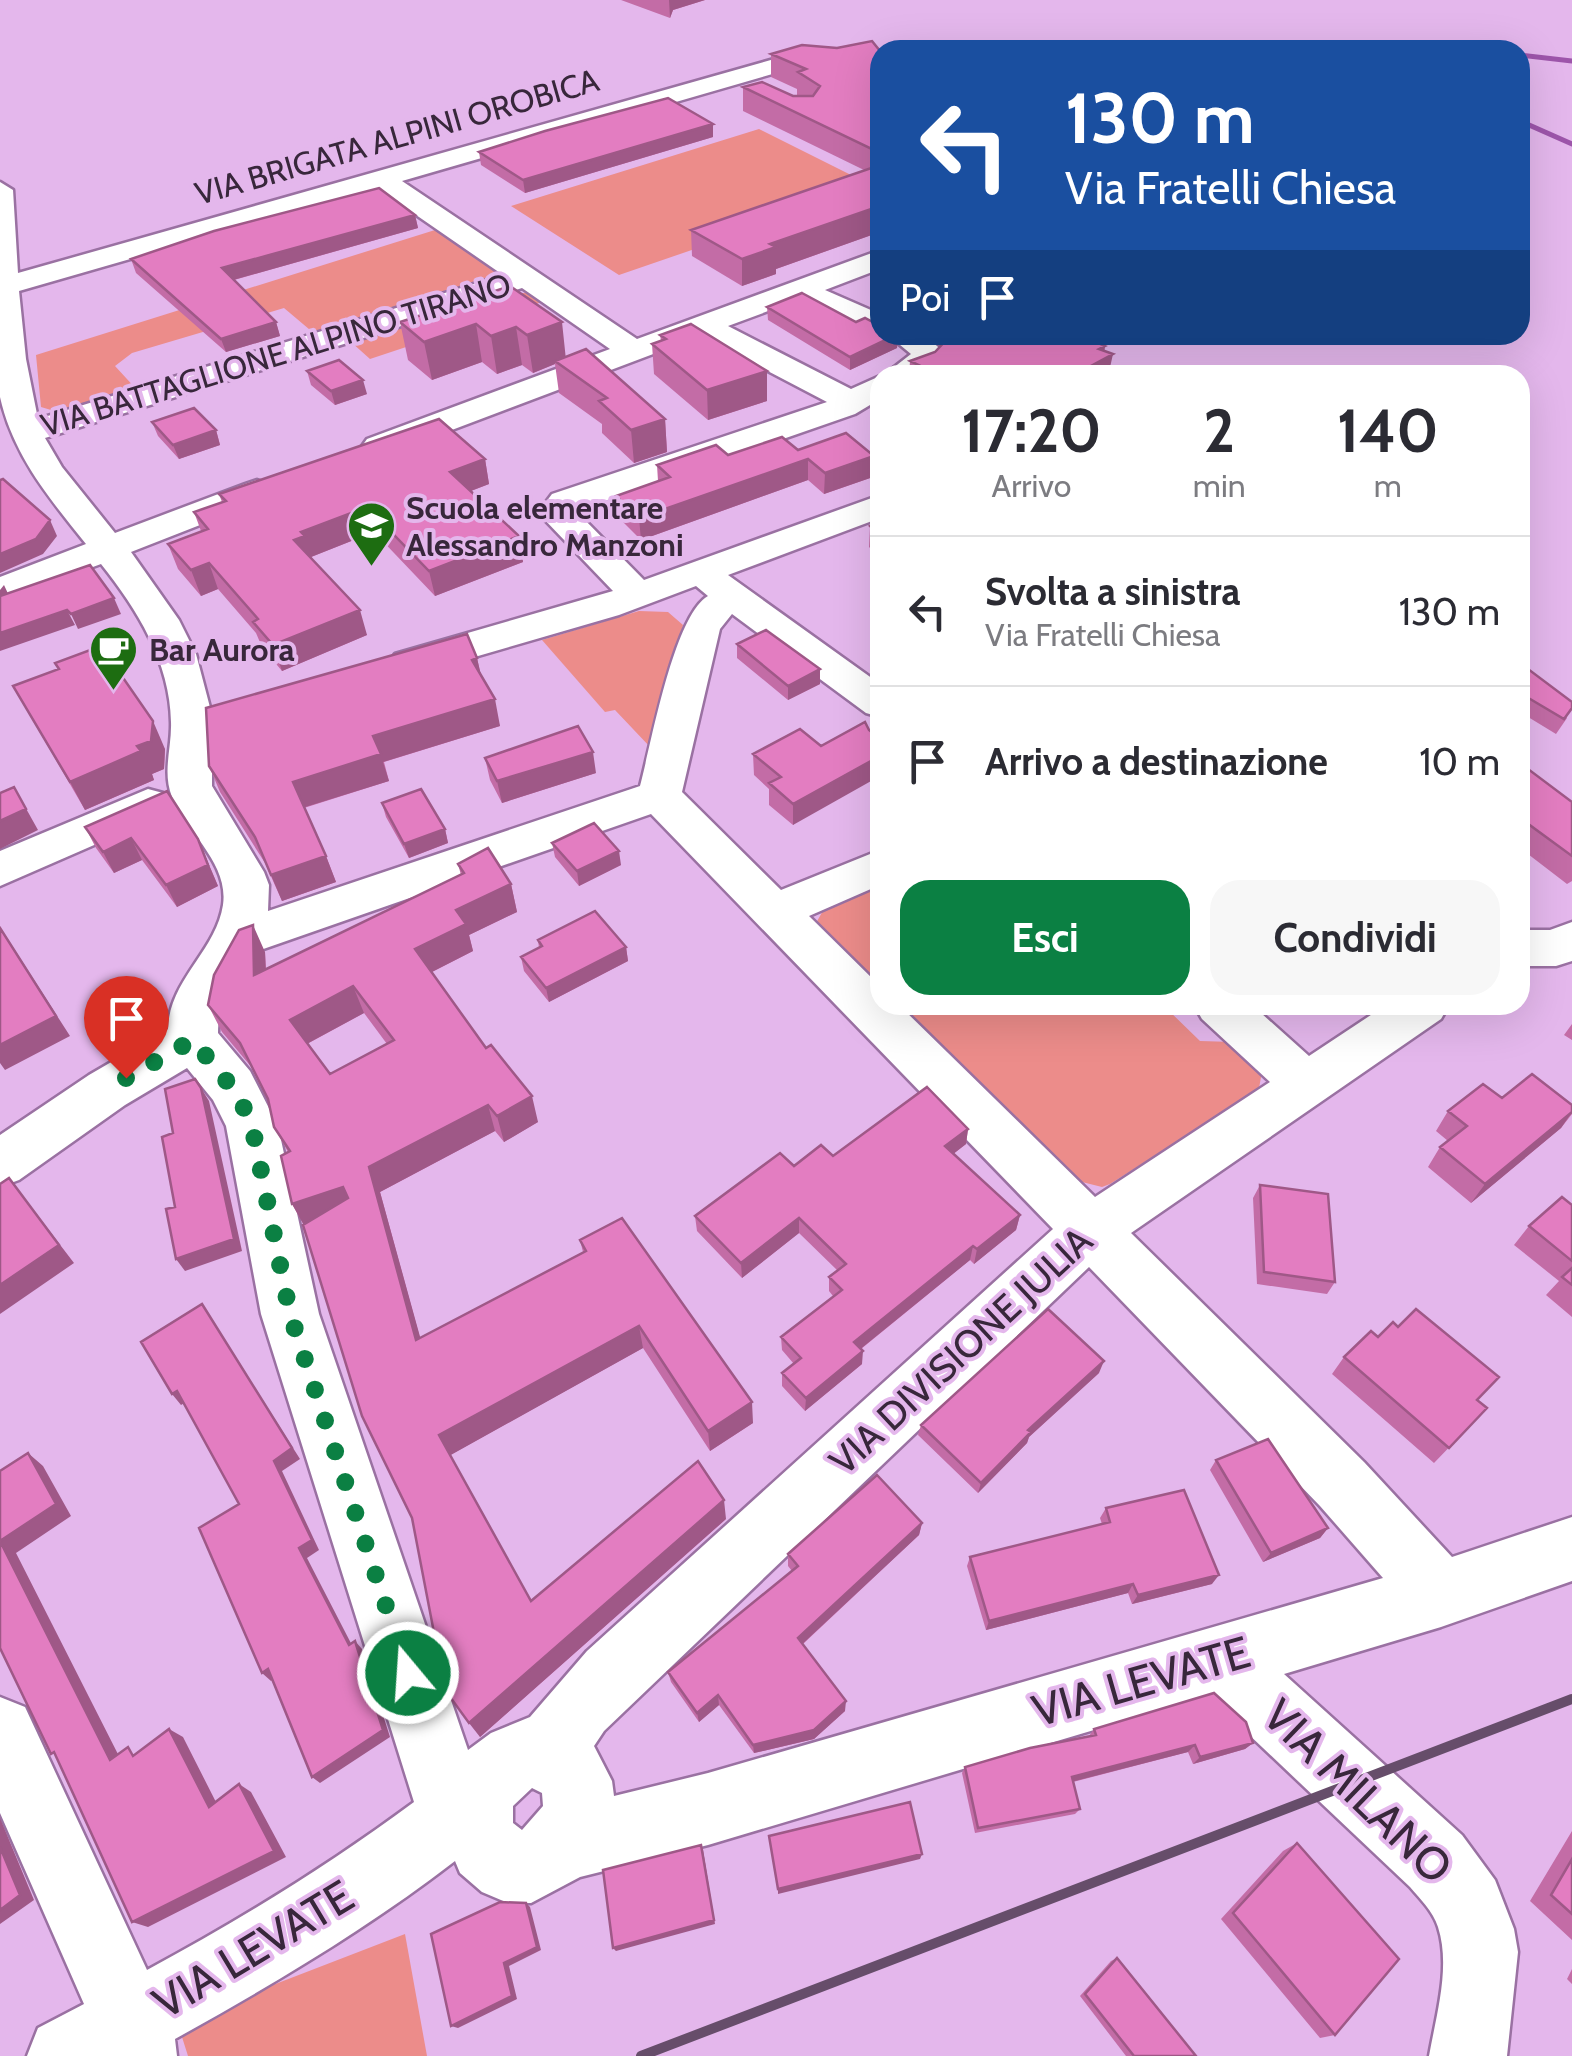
<!DOCTYPE html>
<html lang="it">
<head>
<meta charset="utf-8">
<style>
  :root { --surface:#fff; --page:#f7f7f7; --text:#2b2b33; --muted:#7c7c81; --line:#e1e1e2; --accent:#0b8043 }
  body { margin:0; font-family:Cabin,sans-serif; background:var(--page); color:var(--text); height:100vh; display:flex; flex-direction:column; font-size:38px; white-space:nowrap }
  * { box-sizing:border-box; margin:0 }
  p { font-size:32px; color:var(--muted) }
  .icon { flex:none; width:55px; height:55px; fill:none; stroke:currentColor; stroke-width:2; stroke-linecap:round; stroke-linejoin:round }
  .map { position:relative; flex:1; overflow:hidden }
  .side { position:absolute; left:870px; top:365px; width:660px; height:650px; display:flex; flex-direction:column; background:var(--surface); border-radius:30px; box-shadow:0 10px 40px #0002 }
  .side>* { flex:none }
  .hud { position:absolute; left:870px; top:40px; width:660px; height:305px; border-radius:30px; box-shadow:0 10px 40px #0002; background:#1a4fa0; color:#fff; overflow:hidden }
  .pin { position:absolute; display:grid; place-items:center; width:85px; height:85px; color:#fff; margin:-102px -42px; border-radius:50% 50% 50% 0; rotate:-45deg; box-shadow:0 0 10px #0007 }
  .pin .icon { rotate:45deg }
  .me { position:absolute; width:110px; margin:-55px; rotate:342deg; stroke-linejoin:round; filter:drop-shadow(0 0 8px #0008) }
  .turn { display:flex; align-items:center; gap:35px; height:210px; padding:0 30px; font-size:45px }
  .turn .icon { width:130px; height:130px; stroke-width:2.5 }
  .turn b { display:block; font-size:70px; line-height:85px }
  .then { display:flex; align-items:center; height:95px; padding:0 30px; background:#0003; gap:20px; font-size:38px }
  .eta { display:flex; justify-content:space-evenly; align-items:center; height:170px; text-align:center }
  .eta b { font-size:60px; font-weight:700; line-height:70px }
  .cta { display:flex; gap:20px; margin-top:auto; padding:20px 30px }
  .cta a { flex:1; height:115px; border-radius:30px; background:var(--accent); color:#fff; font-size:40px; font-weight:700; line-height:115px; text-align:center }
  .cta a+a { background:var(--page); color:var(--text) }
  ul { padding:0; list-style:none }
  li { display:flex; align-items:center; gap:30px; height:150px; padding:0 30px; border-top:2px solid var(--line) }
  li div { flex:1 }
  li b { display:block; font-size:38px }
  li em { font-style:normal }
  .map>svg:first-child { display:block }
  .green { fill:#ec8c8a }
  .lines { fill:none; stroke-linecap:round; stroke-linejoin:round }
  .stream { stroke:#9d55aa; stroke-width:5 }
  .minor-casing { stroke:#9a71a2; stroke-width:5 }
  .minor { fill:#fff; fill-rule:evenodd }
  .rail { stroke:#664d6a; stroke-width:10 }
  .wall { fill:#c36ca6; fill-rule:evenodd }
  .shaded-wall { fill:#9f5887 }
  .building { fill:#e37dc1; stroke:#9f5887; stroke-width:2.5; fill-rule:evenodd }
  .route { stroke:#0b8043; stroke-width:18; stroke-dasharray:0 32.4 }
  .labels { text-anchor:middle; stroke-width:8; stroke-linejoin:round; paint-order:stroke }
  .far-street-label { font-size:32px; fill:#38273b; stroke:#e4b7ec }
  .far-poi-label { font-size:32px; font-weight:bold; fill:#38273b; stroke:#e4b7ec; text-anchor:start }
  .street-label { font-size:38px; fill:#38273b; stroke:#e4b7ec }
  .near-street-label { font-size:45px; fill:#38273b; stroke:#e4b7ec }
</style>
</head>
<body>
<div class="map">
<svg width="1572" height="2056" viewBox="0 0 1572 2056">
  <rect width="100%" height="100%" fill="#e4b7ec"/>
  <path class="green" d="M759,129L875,187L619,275L511,206Z
    M435,230L495,271L493,278L316,335L284,308L132,353L115,366L138,391L61,413L41,407L36,355Z
    M505,293H528L542,302L370,359L351,342Z
    M639,611L668,612L683,625L651,748L615,710L605,712L542,640Z
    M880,883V989L816,923L824,909Z
    M897,1005H1163L1200,1041L1233,1042L1262,1072L1259,1088L1253,1094L1110,1184L1102,1187L1078,1181Z
    M405,1934L427,2056H188L182,2037L190,2017Z"/>
  <g class="lines">
    <path class="stream" d="M1434,50H1444
      M1520,55L1572,61
      M1520,121L1572,144"/>
    <defs>
      <path id="minor" d="M806,50L814,52L817,57L814,62L402,181L637,339L880,250V269L825,290L880,314V334L798,300L728,326L851,389L880,376V399L855,414L576,511L644,580L880,495V518L728,575L880,684V717L866,713L732,614L720,629L682,792L781,890L880,850V885L809,916L880,986V1005H899L1095,1197L1270,1082L1202,1019L1194,1005H1252L1309,1056L1386,1005H1449L1441,1019L1131,1233L1364,1462L1452,1557L1572,1517V1581L1441,1627L1284,1674L1462,1835L1495,1880L1514,1929L1518,1952L1507,2056H1429C1436,2016 1451,1967 1438,1927C1433,1911 1420,1899 1410,1887L1208,1696L708,1845L580,1877L531,1903H508L482,1892L460,1873L455,1861C367,1929 272,1985 175,2039L177,2056H27L38,2028L84,2004L0,1813V1697L25,1707L147,1970C240,1920 329,1865 414,1802L261,1314L226,1126L213,1100L187,1068L125,1105L19,1180L0,1187V1135L89,1075L168,1029C169,980 216,951 223,905C229,863 187,833 172,797C162,772 172,747 171,722C170,662 137,609 101,564L0,601V577L86,544C49,498 13,455 0,397V182L13,190L18,273ZM377,188L503,275L38,419L26,359L19,291ZM522,288L610,349L367,439L362,446L367,453H391L701,336L827,402L552,494L540,510L543,518L613,591L395,654L389,663L395,672L409,676L619,615L696,586L708,596C674,615 651,745 640,786L268,911L269,885L264,872L212,786V715L196,654L179,620L131,552L269,498L275,491L269,484L257,480L245,484L115,533L62,467L45,438ZM651,814L1053,1229L587,1651L530,1717L491,1733L468,1750L319,1314L278,1126L250,1071L218,1033C218,1002 233,980 249,954ZM1089,1267L1320,1506L1383,1578L708,1773L614,1796L612,1781L594,1746L604,1731ZM532,1788L542,1793L543,1806L522,1830L513,1823V1806Z
        M888,335H924L944,352C928,378 912,375 884,375L911,354Z
        M148,789L163,793L170,804L163,815L0,886V851Z
        M1572,922V961L1556,966H1520V930H1550Z"/>
    </defs>
    <use href="#minor" class="minor-casing"/>
    <use href="#minor" class="minor"/>
    <path class="rail" d="M641,2056L1572,1699"/>
  </g>
  <path class="wall" d="M621,0H705L673,10L670,18Z
    M880,51V232L776,269V274L742,286L692,256L691,230L864,170L743,111V87L793,96L797,95V89L771,77V54Z
    M713,137L525,193L481,165L479,152Z
    M415,215L418,228L234,280L276,322L280,336L226,352L136,273L131,259Z
    M510,286L566,357L665,419L667,452L634,463L602,433V424L559,393L555,364L533,373L522,365L497,374L482,362L432,380L408,360L400,322Z
    M767,307L856,322L898,335L897,348L850,370L768,320Z
    M660,335L767,401L708,420L654,374L652,344L661,341Z
    M946,335H1080L1105,346L1104,351L1109,372L1104,375H909L910,361L935,352L946,340Z
    M307,371L367,394L335,405L311,385Z
    M152,422L216,430L220,445L179,459L158,436Z
    M798,450L873,477L824,494L808,480L641,540L618,517L616,496L658,481L657,465L728,455Z
    M485,459L489,484L471,491L519,536L523,562L435,596L374,532L311,557L367,635L282,671L262,647L256,633L218,589L201,596L178,569L168,544L201,531L194,512L222,502L219,494Z
    M880,520V557L869,547L870,526Z
    M737,644L820,684L788,700L737,658Z
    M477,658L481,676L500,726L384,762L389,781L304,808L326,856L336,882L282,901L265,863L220,792L209,766Z
    M55,663L165,749L164,769L152,774L154,780L85,810L13,686L58,669Z
    M1520,663L1567,718L1556,734L1520,712Z
    M869,730L793,825L769,805V789L754,775L753,754L821,746Z
    M485,758L596,773L502,803L490,780Z
    M1520,763L1572,802V881L1567,884L1520,848Z
    M382,803L445,829L448,843L409,858L386,817Z
    M85,827L198,839L218,886L177,907L142,860L114,873L96,848Z
    M552,843L621,865L579,886L555,857Z
    M458,864L511,884L517,912L469,935L473,951L432,972L538,1122L504,1142L495,1131L380,1192L420,1338L583,1252L580,1240L753,1423L710,1451L643,1348L450,1455L531,1601L726,1519L480,1737L412,1518L304,1225L292,1204L288,1152L274,1127L268,1099L253,1069L222,1032L208,1005L265,952L266,969L461,875ZM364,1013L387,1044L330,1074L307,1044Z
    M538,940L626,947L628,961L549,1002L524,971L521,957L539,948Z
    M1572,1024V1040L1564,1035Z
    M1502,1098L1572,1105V1114L1561,1128L1471,1203L1428,1167L1440,1147L1448,1141L1436,1131L1448,1111Z
    M968,1129L966,1144L953,1154L1020,1215L1016,1230L974,1264L970,1260L861,1349L862,1364L805,1411L782,1386V1373L794,1364L782,1350L781,1337L833,1296L829,1291V1277L838,1271L799,1233L742,1278L697,1231L695,1216L794,1166L833,1156Z
    M1260,1185L1335,1282L1327,1294L1257,1284L1253,1198Z
    M1572,1205V1317L1546,1295L1559,1281L1514,1245L1529,1226Z
    M1378,1337L1487,1408L1434,1463L1332,1374L1344,1357Z
    M1099,1373L1029,1437L1027,1443L978,1493L918,1435L921,1425Z
    M1216,1460L1328,1528L1320,1538L1263,1562L1210,1470Z
    M1106,1508L1212,1584L1132,1604L1128,1593L986,1630L967,1566L970,1557L1102,1524L1100,1518Z
    M922,1523L919,1535L803,1644L845,1711L814,1739L754,1753L719,1705L699,1722L671,1682L668,1672L792,1571L788,1566V1554Z
    M1094,1729L1253,1743L1245,1749L1193,1764L1188,1752L1073,1782L1080,1809L1075,1814L975,1833L962,1773L965,1767L1089,1736Z
    M1572,1831V1940L1530,1901Z
    M1297,1843L1335,2035L1320,2038L1221,1919L1283,1851Z
    M1117,1958L1196,2056H1126L1080,1996L1111,1961Z
    M1572,1969V1984L1567,1979Z"/>
  <path class="shaded-wall" d="M669,0H705L673,10L670,18Z
    M713,124V137L525,193L523,180Z
    M880,206V232L776,269V274L742,286V259L770,244Z
    M415,215L418,228L226,282L222,268Z
    M276,322L280,336L226,352L221,339Z
    M562,322L566,360L555,361V364L533,373L527,335Z
    M476,324L482,362L432,380L424,342Z
    M516,327L522,365L497,374L491,336Z
    M898,335L897,348L850,370V357Z
    M1105,346L1103,360L1113,354L1109,372L1104,375H1074L1099,349Z
    M767,371V401L708,420L707,390Z
    M363,380L367,394L335,405L331,391Z
    M665,419L667,452L634,463L631,430Z
    M216,430L220,445L179,459L173,445Z
    M874,456L873,477L824,494L825,473Z
    M485,459L489,484L455,497L450,472Z
    M808,459V480L641,540L639,518Z
    M367,507L374,532L311,557L294,540L301,532Z
    M50,520L57,536L43,554L0,573V554Z
    M519,536L523,562L435,596L429,571Z
    M209,563L218,589L201,596L191,570Z
    M4,585L11,600L0,610V590Z
    M114,598L121,614L78,629L71,614Z
    M67,610L75,625L0,651V633Z
    M360,610L367,635L282,671L273,645Z
    M477,658L483,684L472,660Z
    M820,669V684L788,700V686Z
    M495,699L500,726L383,762L389,781L302,808L293,782L373,736Z
    M153,721L165,749L164,769L152,774L154,780L85,810L70,782L137,746Z
    M593,752L596,773L502,803L497,781Z
    M880,756V776L793,825V804Z
    M14,787L38,830L0,849V821Z
    M445,829L448,843L409,858L404,844Z
    M131,838L142,860L114,873L103,852Z
    M198,839L218,886L177,907L166,885Z
    M619,851L621,865L579,886L577,871Z
    M326,856L336,882L282,901L271,875Z
    M511,884L517,912L469,935L473,951L424,976L415,949L456,910Z
    M253,925L265,952L267,1002L254,975Z
    M0,927L70,1036L5,1070L0,1063Z
    M626,947L628,961L549,1002L546,988Z
    M353,986L364,1013L301,1047L290,1020Z
    M201,1088L209,1101L242,1251L185,1271L176,1259Z
    M532,1096L538,1122L504,1142L497,1116Z
    M488,1105L495,1131L380,1192L427,1362L416,1340L369,1167Z
    M1572,1112L1561,1128L1471,1203L1485,1184Z
    M968,1129L966,1144L943,1162L945,1146Z
    M9,1178L74,1263L0,1314V1285Z
    M343,1187L355,1212L306,1229L292,1204Z
    M1020,1215L1016,1230L974,1264L977,1249Z
    M799,1218V1233L742,1278L741,1263Z
    M973,1246L970,1260L853,1355L854,1342Z
    M202,1304L300,1459L282,1471L319,1550L307,1558L356,1653L349,1645L299,1548L274,1461Z
    M639,1326L643,1348L449,1456L439,1435Z
    M863,1351L862,1364L805,1411L806,1398Z
    M1104,1361L1099,1373L1029,1437L1027,1443L978,1493L981,1483L1028,1430Z
    M177,1391L186,1402L181,1405L172,1394Z
    M752,1402L753,1423L710,1451L708,1431Z
    M28,1453L43,1466L71,1516L16,1553L125,1768L110,1760L0,1541Z
    M724,1500L726,1519L480,1737L469,1723Z
    M922,1523L919,1535L798,1648V1638Z
    M1328,1528L1320,1538L1263,1562L1271,1553Z
    M1219,1575L1212,1584L1132,1604L1138,1595Z
    M1133,1584L1128,1593L986,1630L989,1621Z
    M355,1641L362,1649L390,1737L320,1783L312,1777Z
    M268,1669L276,1677L271,1681L262,1673Z
    M718,1695L719,1705L699,1722L697,1713Z
    M846,1701L845,1711L814,1739L754,1753L753,1745Z
    M169,1729L183,1737L222,1814L209,1807Z
    M1253,1743L1245,1749L1193,1764L1200,1757Z
    M1195,1745L1188,1752L1067,1783L1072,1777Z
    M239,1784L251,1792L286,1857L148,1927L132,1922Z
    M0,1818L34,1900L0,1924Z
    M703,1850L715,1924L616,1951L613,1948Z
    M922,1854L920,1859L778,1894V1889Z
    M526,1903L530,1907L541,1950L509,1966L517,1999L458,2028L451,2026L504,1963Z"/>
  <path class="building" d="M872,41L880,51V153L743,87L762,82L793,96H813L820,86L798,72L806,69L771,54L802,45L837,48Z
    M668,98L713,124L523,180L479,152L545,131Z
    M880,165V206L770,244L776,247L742,259L691,230Z
    M379,188L415,215L222,268L276,322L221,339L131,259L214,231Z
    M510,286L562,322L527,335L516,327L491,336L476,324L424,342L400,322Z
    M802,293L856,322L865,318L880,326V335H896L850,357L767,307Z
    M691,324L767,371L707,390L652,344L666,339L660,335Z
    M948,335H1080L1105,346L1099,349L1113,354L1074,375H939L910,361L935,352L949,337Z
    M586,349L665,419L631,430L599,401L607,398L555,361Z
    M339,360L363,380L331,391L307,371Z
    M194,408L216,430L173,445L152,422Z
    M439,419L485,459L450,472L519,536L429,571L367,507L301,532L305,536L294,540L360,610L273,645L253,622L258,619L209,563L191,570L168,544L208,529L194,512L226,501L219,494Z
    M846,433L874,456L825,473L808,459L639,518L616,496L670,477L657,465L716,445L728,455L782,437L798,450Z
    M3,479L50,520L36,539L0,554V480Z
    M880,520V536L870,526Z
    M90,565L114,598L71,614L67,610L0,633V596Z
    M766,630L820,669L788,686L737,644Z
    M467,634L477,658L472,660L495,699L373,736L381,754L293,782L326,856L271,875L255,837L209,766L206,708Z
    M101,646L153,721L151,741L137,746L141,751L70,782L13,686L59,669L55,663Z
    M1520,663L1572,702V708L1564,719L1520,693Z
    M865,722L869,730L880,739V756L793,804L769,783L781,777L753,754L800,729L821,746Z
    M578,726L593,752L497,781L485,758Z
    M1520,763L1572,802V856L1520,818Z
    M14,787L26,809L0,821V793Z
    M421,789L445,829L404,844L382,803Z
    M167,791L198,839L208,865L166,885L131,838L103,852L85,827Z
    M594,823L619,851L577,871L552,843Z
    M488,848L511,884L456,910L466,924L415,949L486,1048L491,1045L532,1096L497,1116L488,1105L369,1167L416,1340L586,1251L580,1240L622,1218L752,1402L708,1431L639,1326L439,1435L531,1601L698,1461L724,1500L469,1723L445,1690L412,1518L362,1416L303,1225L348,1198L343,1187L292,1204L281,1156L290,1151L274,1127L268,1099L240,1043L208,1005L214,975L239,930L253,925L254,975L464,873L458,864ZM353,986L394,1040L330,1074L290,1020Z
    M595,911L626,947L546,988L521,957L542,946L538,940Z
    M0,928L56,1016L0,1045Z
    M1532,1074L1572,1105V1112L1485,1184L1440,1147L1467,1126L1448,1111L1483,1084L1502,1098Z
    M195,1079L201,1088L234,1239L176,1259L166,1209L175,1207L162,1137L173,1133L165,1089Z
    M927,1087L968,1129L945,1146L1020,1215L977,1249L973,1246L854,1342L863,1351L806,1398L782,1373L801,1358L781,1337L842,1290L829,1277L846,1264L799,1218L741,1263L695,1216L780,1153L794,1166L821,1145L833,1156Z
    M9,1178L59,1245L0,1285V1184Z
    M1260,1185L1328,1194L1335,1282L1264,1272Z
    M1562,1197L1572,1205V1261L1529,1226Z
    M1572,1268V1285L1562,1277Z
    M202,1304L292,1448L274,1461L312,1540L299,1548L349,1645L355,1641L383,1730L312,1777L268,1669L262,1673L199,1528L239,1504L177,1391L172,1394L141,1342Z
    M1048,1309L1104,1361L1028,1430L1031,1432L981,1483L921,1425Z
    M1416,1309L1499,1377L1477,1400L1487,1408L1449,1448L1344,1357L1371,1331L1378,1337L1393,1322L1398,1327Z
    M1268,1439L1328,1528L1271,1553L1216,1460Z
    M28,1453L56,1504L0,1541L110,1760L128,1747L133,1756L169,1729L209,1807L239,1784L274,1851L132,1922L54,1752L51,1754L0,1648V1471Z
    M877,1475L922,1523L798,1638L846,1701L814,1730L753,1745L718,1695L697,1713L668,1672L798,1566L788,1554Z
    M1184,1490L1219,1575L1138,1595L1133,1584L989,1621L970,1557L1110,1522L1106,1508Z
    M1214,1693L1246,1722L1253,1743L1200,1757L1195,1745L1072,1777L1080,1809L978,1828L965,1767L1030,1748L1096,1735L1094,1729Z
    M910,1802L922,1854L778,1889L769,1836Z
    M1297,1843L1399,1959L1335,2035L1233,1913Z
    M701,1845L714,1920L613,1948L603,1870Z
    M0,1847L20,1895L0,1910Z
    M1572,1859V1914L1551,1895Z
    M500,1902L526,1903L537,1947L504,1963L512,1996L451,2026L431,1934Z
    M1117,1958L1196,2056H1134L1085,1994Z"/>
  <g class="lines">
    <path class="route" d="M126,1078L193,1040L238,1095L252,1126L290,1314L408,1673"/>
  </g>
  <defs>
    <symbol id="school-pin" viewBox="-11 -11 22 30"><path d="M0 17L-7.5 6A9.5 9.5 0 1 1 7.5 6Z" fill="#1d6d11" stroke="#e4b7ec"/><path d="M0-5L7-2L0 1L-7-2ZM-4 1L0 2.5L4 1V4Q0 6-4 4Z" fill="#fff"/></symbol>
    <symbol id="cafe-pin" viewBox="-11 -11 22 30"><path d="M0 17L-7.5 6A9.5 9.5 0 1 1 7.5 6Z" fill="#1d6d11" stroke="#e4b7ec"/><path d="M-5.5-4.5H6V0H3Q3 3.5 0 3.5H-2.5Q-5.5 3.5-5.5 0ZM3-3.2v2h1.7v-2ZM-6 4.5H4V6H-6Z" fill="#fff"/></symbol>
  </defs>
  <g fill-rule="evenodd">
    <use href="#school-pin" x="344" y="498" width="55" height="75"/>
    <use href="#cafe-pin" x="86" y="622" width="55" height="75"/>
  </g>
  <g class="labels">
    <g class="far-street-label">
      <text transform="translate(397 137) rotate(-16)" y="11">VIA BRIGATA ALPINI OROBICA</text>
      <text transform="translate(276 355) rotate(-17)" y="11">VIA BATTAGLIONE ALPINO TIRANO</text>
    </g>
    <g class="far-poi-label">
      <text x="406" y="519">Scuola elementare<tspan x="406" dy="37">Alessandro Manzoni</tspan></text>
      <text x="149" y="661">Bar Aurora</text>
    </g>
    <g class="street-label">
      <text transform="translate(961 1351) rotate(-43)" y="13">VIA DIVISIONE JULIA</text>
    </g>
    <g class="near-street-label">
      <text transform="translate(1141 1681) rotate(-16)" y="16">VIA LEVATE</text>
      <text transform="translate(1358 1791) rotate(44)" y="16">VIA MILANO</text>
      <text transform="translate(253 1949) rotate(-31)" y="16">VIA LEVATE</text>
    </g>
  </g>
</svg>
<div class="pin" style="left:126px;top:1078px;background:#d93025"><svg class="icon" aria-label="arrive" viewBox="0 0 24 24"><path d="M6 21V4h12l-3 4 3 4H6"/></svg></div>
<svg class="me" style="left:408px;top:1673px" viewBox="-20 -20 40 40"><circle r="17" fill="#0b8043" stroke="#fff" stroke-width="3"/><path d="M0-11L8 9 0 5-8 9z" fill="#fff"/></svg>
<div class="hud">
<div class="turn"><svg class="icon" aria-label="left" viewBox="0 0 24 24"><path d="M17 20v-9H6M10 6l-5 5 5 5"/></svg><div><b>130 m</b>Via Fratelli Chiesa</div></div>
<div class="then">Poi<svg class="icon" aria-label="arrive" viewBox="0 0 24 24"><path d="M6 21V4h12l-3 4 3 4H6"/></svg></div>
</div>
<section class="side">
<div class="eta">
<div><b>17:20</b><p>Arrivo</p></div>
<div><b>2</b><p>min</p></div>
<div><b>140</b><p>m</p></div>
</div>
<ul>
<li><svg class="icon" aria-label="left" viewBox="0 0 24 24"><path d="M17 20v-9H6M10 6l-5 5 5 5"/></svg><div><b>Svolta a sinistra</b><p>Via Fratelli Chiesa</p></div><em>130 m</em></li>
<li><svg class="icon" aria-label="arrive" viewBox="0 0 24 24"><path d="M6 21V4h12l-3 4 3 4H6"/></svg><div><b>Arrivo a destinazione</b></div><em>10 m</em></li>
</ul>
<div class="cta"><a>Esci</a><a>Condividi</a></div>
</section>
</div>
</body>
</html>
